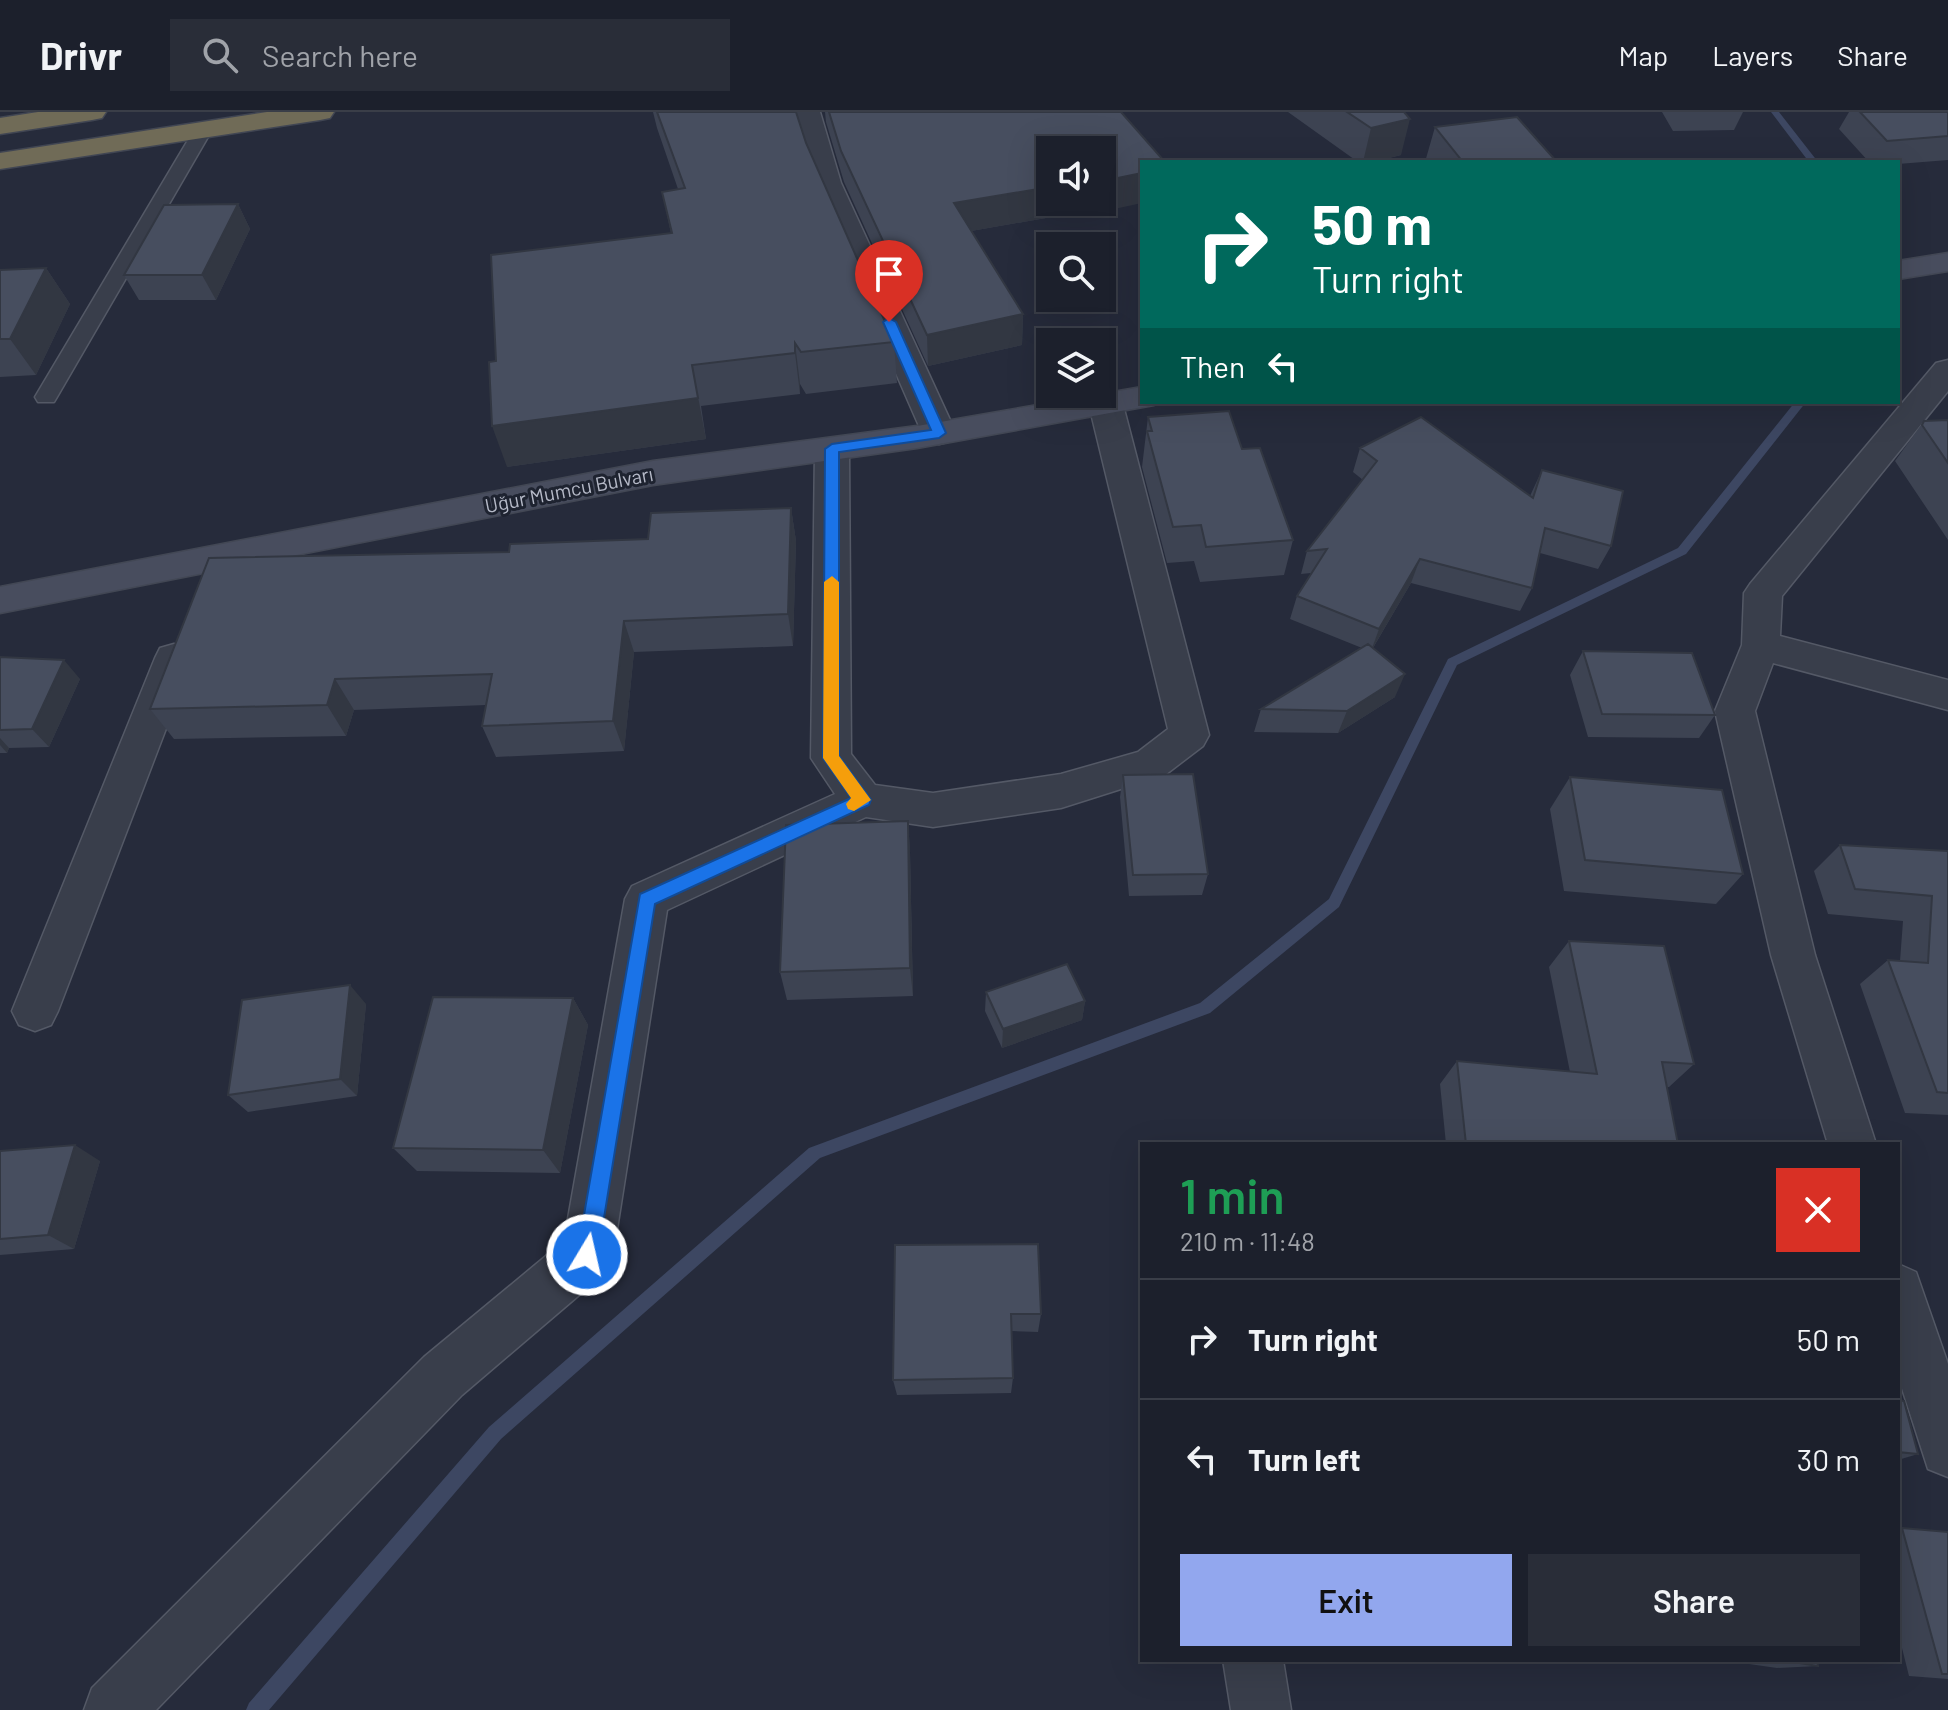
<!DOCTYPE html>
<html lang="en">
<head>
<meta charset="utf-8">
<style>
  :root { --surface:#1c202c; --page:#292d38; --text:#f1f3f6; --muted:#a0a3a9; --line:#3a3e48; --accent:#92a7ee }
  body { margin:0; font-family:Barlow,sans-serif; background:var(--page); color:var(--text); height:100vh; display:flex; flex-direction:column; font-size:30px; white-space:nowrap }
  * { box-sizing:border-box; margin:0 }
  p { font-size:26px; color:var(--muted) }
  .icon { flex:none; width:44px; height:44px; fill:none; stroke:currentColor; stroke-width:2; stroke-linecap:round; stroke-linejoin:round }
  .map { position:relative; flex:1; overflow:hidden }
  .side { position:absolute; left:1140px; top:1030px; width:760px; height:520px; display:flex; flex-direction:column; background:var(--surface); border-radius:0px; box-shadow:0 8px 32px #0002,0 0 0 2px var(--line) }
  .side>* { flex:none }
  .top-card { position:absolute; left:1140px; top:48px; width:760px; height:244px; border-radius:0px; box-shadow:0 8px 32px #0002,0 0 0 2px var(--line); background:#00695c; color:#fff; overflow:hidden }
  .fabs { position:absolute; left:1036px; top:24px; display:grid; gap:16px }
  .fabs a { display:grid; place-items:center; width:80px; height:80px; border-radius:0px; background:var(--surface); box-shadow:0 8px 32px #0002,0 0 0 2px var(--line); font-size:40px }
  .pin { position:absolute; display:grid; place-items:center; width:68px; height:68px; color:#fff; margin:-82px -34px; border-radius:50% 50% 50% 0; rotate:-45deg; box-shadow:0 0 8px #0007 }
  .pin .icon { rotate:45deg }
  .me { position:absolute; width:88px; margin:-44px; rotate:9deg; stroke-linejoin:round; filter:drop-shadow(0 0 6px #0008) }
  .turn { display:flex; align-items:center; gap:28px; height:168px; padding:0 40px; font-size:36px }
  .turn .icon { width:104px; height:104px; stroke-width:2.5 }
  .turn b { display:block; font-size:56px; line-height:68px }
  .then { display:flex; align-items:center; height:76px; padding:0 40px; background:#0003; gap:16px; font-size:30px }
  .round { display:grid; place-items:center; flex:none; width:84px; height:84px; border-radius:0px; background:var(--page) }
  .overview { display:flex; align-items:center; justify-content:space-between; height:136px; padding:0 40px }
  h1 { font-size:48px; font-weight:600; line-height:60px; color:#1e9e55 }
  .primary-button { display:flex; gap:16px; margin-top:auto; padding:16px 40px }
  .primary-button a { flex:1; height:92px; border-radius:0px; background:var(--accent); color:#111; font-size:32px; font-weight:600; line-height:92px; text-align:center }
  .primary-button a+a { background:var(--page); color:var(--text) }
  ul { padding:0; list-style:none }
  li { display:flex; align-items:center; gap:24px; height:120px; padding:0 40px; border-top:2px solid var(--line) }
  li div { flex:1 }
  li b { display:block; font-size:30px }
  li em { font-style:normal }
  header { display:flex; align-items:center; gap:48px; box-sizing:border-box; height:112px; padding:0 40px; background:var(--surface); border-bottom:2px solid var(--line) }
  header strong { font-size:38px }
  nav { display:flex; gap:44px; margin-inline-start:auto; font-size:28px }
  .search { width:560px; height:72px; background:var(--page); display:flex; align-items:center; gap:20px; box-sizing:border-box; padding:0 28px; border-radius:0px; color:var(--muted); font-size:30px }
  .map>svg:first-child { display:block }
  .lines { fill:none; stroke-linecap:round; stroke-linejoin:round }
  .stream { fill:#3d4762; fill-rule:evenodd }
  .lane-casing { stroke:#545966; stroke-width:3 }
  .street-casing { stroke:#545966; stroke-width:3 }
  .secondary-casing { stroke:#424754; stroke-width:3 }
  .highway-casing { stroke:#414653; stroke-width:3 }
  .lane { fill:#393e4b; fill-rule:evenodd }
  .street { fill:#393e4b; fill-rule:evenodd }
  .secondary { fill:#484d5e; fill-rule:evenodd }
  .highway { fill:#706b57; fill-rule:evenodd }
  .wall { fill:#3d4352 }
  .shaded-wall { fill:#323742 }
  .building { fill:#474e5f; stroke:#323742; stroke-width:2 }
  .route { fill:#1a73e8; stroke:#114b97; stroke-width:2 }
  .slow { fill:#f59e0b }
  .labels { text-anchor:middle; stroke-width:6; stroke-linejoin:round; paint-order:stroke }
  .far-street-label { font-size:20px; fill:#b5b9c7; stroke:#1e2330 }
</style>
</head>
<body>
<header>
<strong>Drivr</strong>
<div class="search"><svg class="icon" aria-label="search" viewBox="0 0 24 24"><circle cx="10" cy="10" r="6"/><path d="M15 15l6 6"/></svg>Search here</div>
<nav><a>Map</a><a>Layers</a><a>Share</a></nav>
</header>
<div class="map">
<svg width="1948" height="1598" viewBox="0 0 1948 1598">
  <rect width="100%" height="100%" fill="#262b3b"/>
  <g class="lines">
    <path class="stream" d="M1771,0H1779L1818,50H1809Z
      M1795,290H1806L1686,442L1457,553L1339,795L1210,901L820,1046L501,1327L269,1598H246L249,1591L489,1315L809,1036L1200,891L1329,787L1448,547L1678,436Z"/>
    <defs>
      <path id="lane" d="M203,12L212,18L57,285L54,290H38L35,285L194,18Z"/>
      <path id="street" d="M792,0H820L841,71L956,321L951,329L939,332L927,329L922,321L813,71Z
        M1948,248V279L1782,484L1780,524L1948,568V598L1773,551L1755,599L1815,843L1876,1032H1828L1771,843L1715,599L1742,533L1744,481L1750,472L1936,251Z
        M1106,282L1118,285L1123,293L1209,623L1203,634L1165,663L1061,696L933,715L866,705L667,798L613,1143L605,1161L462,1283L156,1598H84L92,1576L424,1245L564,1129L625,787L632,774L835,682L811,646L815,337L820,329L832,326L844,329L849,337L851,642L875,673L933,681L1061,662L1138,640L1168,617L1089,293L1094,285Z
        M174,532L188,536L193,546L58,899L51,913L35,919L19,913L12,899L155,546L160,536Z
        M1898,1152L1916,1160L1948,1252V1365L1928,1357L1898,1264Z
        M1223,1548H1283L1291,1598H1231Z"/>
      <path id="secondary" d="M1948,141V159L1898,167V149Z
        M1142,275V290H1156L1154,293L917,336L653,373L0,501V475L653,349L917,314Z"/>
      <path id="highway" d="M38,0H106L102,6L92,8L0,22V6Z
        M267,0H334L330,6L320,8L0,57V41Z"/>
    </defs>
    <use href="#lane" class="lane-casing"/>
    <use href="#street" class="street-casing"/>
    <use href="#secondary" class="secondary-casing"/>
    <use href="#highway" class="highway-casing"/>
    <use href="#lane" class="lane"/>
    <use href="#street" class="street"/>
    <use href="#secondary" class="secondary"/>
    <use href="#highway" class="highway"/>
  </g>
  <path class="wall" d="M653,0H796L806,31L894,230L897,271L806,282L800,272V282L701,294L706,327L507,355L671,121L662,80L678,77L657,16Z
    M825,0H1121L1105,99L1103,96L971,119L1023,202L1022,233L928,254L844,70L826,10Z
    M1288,0H1404L1401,43L1373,50H1358Z
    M1662,0H1743L1734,18L1673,19Z
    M1849,0H1948V48L1898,52V50H1869L1839,17Z
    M1435,15L1557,50H1425Z
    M238,92L250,117L216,188H139L124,163Z
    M46,156L70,192L36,263L0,265V158Z
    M1148,305L1242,337L1293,428L1284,463L1200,470L1194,449L1167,451L1142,355Z
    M1948,308V428L1895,349L1924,309Z
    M1360,336L1530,384L1542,358L1611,434L1598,457L1540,441L1532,476L1520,499L1411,471L1373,536L1395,585L1338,621L1254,620L1261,597L1362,536L1290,507L1297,484L1311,461L1301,462L1307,439L1363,368L1353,360Z
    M791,396L796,429L793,534L634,540L624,639L496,645L482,614L486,593L354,598L346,624L174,627L150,597L509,440L648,427Z
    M1583,539L1715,603L1699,626L1588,625L1570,563Z
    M0,545L80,567L49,635L9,636L7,641H0Z
    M1123,663L1208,762L1202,783L1129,784L1120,685Z
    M1570,665L1743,762L1716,792L1564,779L1550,697Z
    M908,709L910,740L913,884L787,888L780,860Z
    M1840,733L1948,739V1003L1905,1001L1860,872L1888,848L1900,849L1903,809L1828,802L1814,759Z
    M1569,829L1694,952L1669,975H1667L1678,1032H1446L1440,972L1457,949L1570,960L1549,855Z
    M986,880L1085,889L1082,908L1002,936L985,899Z
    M573,886L588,913L560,1061L417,1059L393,1036Z
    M366,892L357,984L248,1000L228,983Z
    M0,1039L100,1049L74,1137L0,1143Z
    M895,1133L1041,1202L1038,1220L1012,1219L1013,1266L1011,1281L897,1283L893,1268Z
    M1898,1288L1918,1342L1898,1348Z
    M1898,1416H1902L1948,1420V1567L1909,1564L1898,1520Z
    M1721,1548H1817L1818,1554L1777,1556Z"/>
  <path class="shaded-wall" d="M1410,7L1401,43L1373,50H1363L1371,16Z
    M1142,61V91L1105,99L1108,68Z
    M1102,65H1105L1103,96L954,122V91L1050,75V90H1102Z
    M238,92L250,117L216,188L202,163Z
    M46,156L70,192L36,263L10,227Z
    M1023,202L1022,233L928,254L927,223Z
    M795,231L800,272V282L795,241Z
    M692,253L706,327L507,355L492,314Z
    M791,396L796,429L793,534L788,502Z
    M1420,447L1411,471L1371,539L1379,517Z
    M624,509L634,540L624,639L613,609Z
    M64,548L80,567L49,635L32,617Z
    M1405,562L1395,585L1338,621L1347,599Z
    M335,567L354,598L346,624L327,593Z
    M0,626L9,636L7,641L0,633Z
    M908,709L910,740L913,884L910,856Z
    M350,873L366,892L357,984L340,967Z
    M573,886L588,913L560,1061L543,1038Z
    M1085,889L1082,908L1002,936L1003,917Z
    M75,1033L100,1049L74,1137L48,1123Z"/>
  <path class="building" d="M657,0H796L806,31L894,230L801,240L795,231V241L692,253L698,286L492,314L489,250L496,249L491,143L672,121L662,80L685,76Z
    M829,0H1121L1165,50H1142V61L1108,68L1105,65H1102V38H1050V75L954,91L1023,202L927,223L841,39Z
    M1347,0H1404L1410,7L1371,16Z
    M1860,0H1948V24L1887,29Z
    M1517,5L1557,50H1463L1435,15Z
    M238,92L202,163H124L164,93Z
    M46,156L10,227H0V158Z
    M1229,299L1242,337L1260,336L1293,428L1206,435L1201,413L1173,415L1147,319H1152L1148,305Z
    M1421,305L1533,386L1542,358L1623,379L1611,434L1545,416L1532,476L1420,447L1379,517L1297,484L1327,437L1307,439L1377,349L1360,336Z
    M1948,308V351L1922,313L1924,309Z
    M791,396L788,502L624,509L613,609L482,614L492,562L335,567L327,593L150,597L209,446L509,440L510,432L648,427L651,401Z
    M1368,532L1405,562L1347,599L1261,597Z
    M1583,539L1692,541L1715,603L1602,602Z
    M0,545L64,548L32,617L0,618Z
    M1193,662L1208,762L1133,763L1123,663Z
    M1570,665L1722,678L1743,762L1585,748Z
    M908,709L910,856L780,860L786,713Z
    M1840,733L1948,739V981L1937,980L1888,848L1928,851L1932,784L1855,777Z
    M1569,829L1664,834L1694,952L1662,950L1678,1032H1466L1457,949L1597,962Z
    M1067,852L1085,889L1003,917L986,880Z
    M350,873L340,967L228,983L242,888Z
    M433,885L573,886L543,1038L393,1036Z
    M75,1033L48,1123L0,1127V1039Z
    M1038,1132L1041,1202H1011L1013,1266L893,1268L895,1133Z
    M1898,1288L1904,1289L1918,1342L1898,1340Z
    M1902,1416L1948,1420V1562H1942Z
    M1781,1548H1817L1818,1554Z"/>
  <path class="route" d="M889,206L896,210L946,321L939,326L839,340V644L871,688L869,693L655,792L598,1143L595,1150L587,1153L580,1150L577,1143L640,782L851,686L823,646L825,337L832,332L931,318L883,210Z"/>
  <path class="slow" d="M832,464L839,470V644L871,688L854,699L848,697L846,692L851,686L823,646L824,470Z"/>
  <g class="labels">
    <g class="far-street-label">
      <text transform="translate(569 378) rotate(-11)" y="7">Uğur Mumcu Bulvarı</text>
    </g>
  </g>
</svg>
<div class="fabs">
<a><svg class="icon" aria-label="sound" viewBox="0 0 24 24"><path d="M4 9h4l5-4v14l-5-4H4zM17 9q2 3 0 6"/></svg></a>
<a><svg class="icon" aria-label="search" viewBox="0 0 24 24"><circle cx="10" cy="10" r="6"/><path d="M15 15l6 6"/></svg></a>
<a><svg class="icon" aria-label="layers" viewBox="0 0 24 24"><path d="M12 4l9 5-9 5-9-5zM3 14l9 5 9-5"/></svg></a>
</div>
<div class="pin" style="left:889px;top:210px;background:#d93025"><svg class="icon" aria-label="arrive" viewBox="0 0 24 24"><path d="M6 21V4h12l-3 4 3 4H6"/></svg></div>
<svg class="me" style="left:587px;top:1143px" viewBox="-20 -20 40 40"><circle r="17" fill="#1a73e8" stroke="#fff" stroke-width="3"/><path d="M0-11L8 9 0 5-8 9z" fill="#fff"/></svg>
<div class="top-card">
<div class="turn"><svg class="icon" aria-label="right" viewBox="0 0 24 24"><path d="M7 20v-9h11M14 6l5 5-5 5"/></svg><div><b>50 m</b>Turn right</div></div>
<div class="then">Then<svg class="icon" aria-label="left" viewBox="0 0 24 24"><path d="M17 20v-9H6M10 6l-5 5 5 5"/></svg></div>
</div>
<section class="side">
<div class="overview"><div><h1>1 min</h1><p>210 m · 11:48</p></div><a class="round" style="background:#d93025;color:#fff"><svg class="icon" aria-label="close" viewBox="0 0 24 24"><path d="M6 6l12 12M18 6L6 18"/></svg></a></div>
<ul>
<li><svg class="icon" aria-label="right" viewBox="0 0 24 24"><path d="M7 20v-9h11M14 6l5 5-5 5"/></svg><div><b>Turn right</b></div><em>50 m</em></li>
<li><svg class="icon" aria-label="left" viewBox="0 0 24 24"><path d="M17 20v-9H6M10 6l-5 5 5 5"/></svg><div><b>Turn left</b></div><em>30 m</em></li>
</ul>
<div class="primary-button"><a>Exit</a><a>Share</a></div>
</section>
</div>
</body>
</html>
